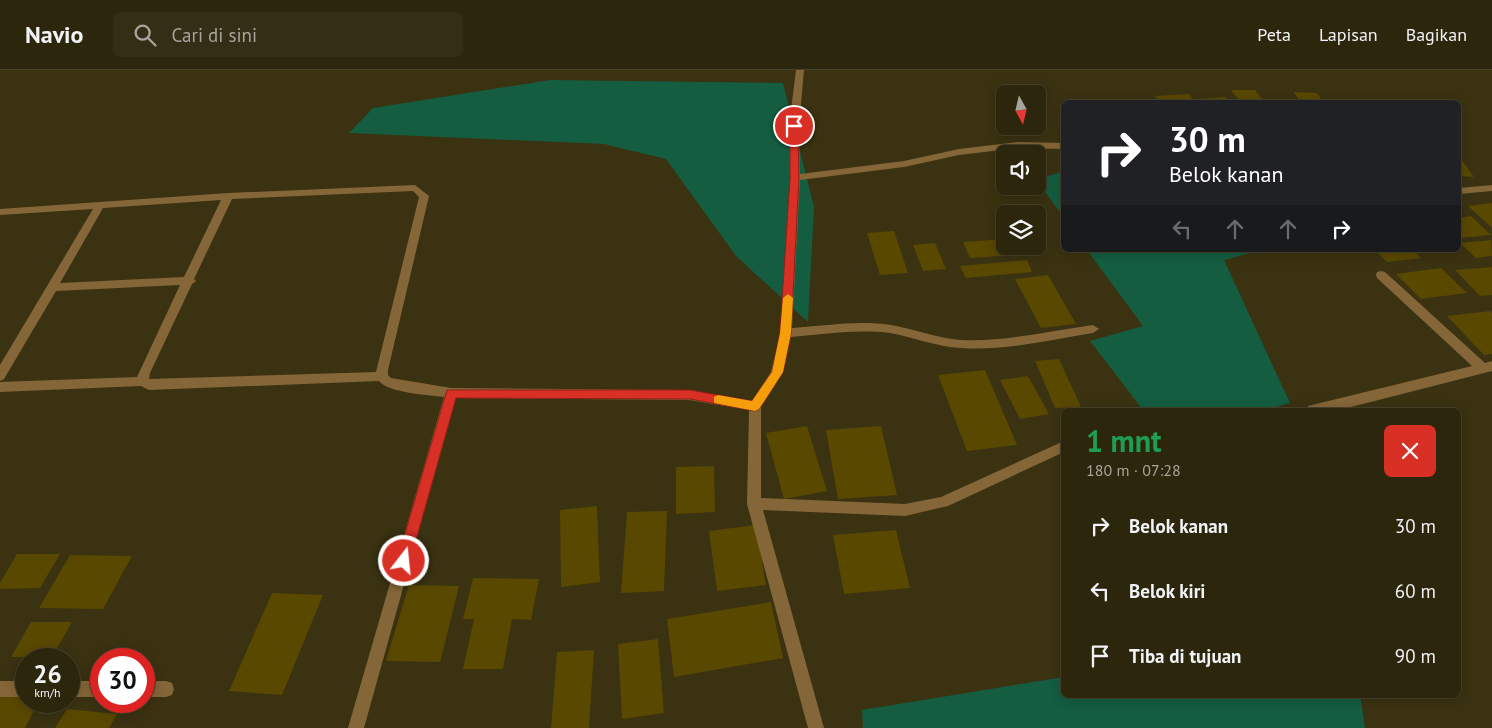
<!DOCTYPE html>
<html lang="id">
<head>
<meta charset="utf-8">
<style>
  :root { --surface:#2c260d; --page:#342e16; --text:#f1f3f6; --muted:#a6a59d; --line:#48432e }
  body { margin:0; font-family:"PT Sans",sans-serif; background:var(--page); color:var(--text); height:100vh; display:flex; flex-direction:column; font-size:19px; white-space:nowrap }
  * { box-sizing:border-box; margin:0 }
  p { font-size:16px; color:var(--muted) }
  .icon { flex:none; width:28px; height:28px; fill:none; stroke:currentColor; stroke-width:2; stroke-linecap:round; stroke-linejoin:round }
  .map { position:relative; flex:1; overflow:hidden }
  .panel { position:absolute; left:1061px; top:338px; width:400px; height:290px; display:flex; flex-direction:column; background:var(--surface); border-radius:8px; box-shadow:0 2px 12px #0003,0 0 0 1px var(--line) }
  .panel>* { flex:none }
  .guide { position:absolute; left:1061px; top:30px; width:400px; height:152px; border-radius:8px; box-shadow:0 2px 12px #0003,0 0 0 1px var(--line); background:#202124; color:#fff; overflow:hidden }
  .needle { width:32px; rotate:172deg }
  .tools { position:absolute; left:996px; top:15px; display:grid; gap:10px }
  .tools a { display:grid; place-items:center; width:50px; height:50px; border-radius:8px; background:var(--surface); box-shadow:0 2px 12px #0003,0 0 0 1px var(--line); font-size:25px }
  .speed { position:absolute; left:15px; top:578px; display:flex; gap:10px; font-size:25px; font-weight:700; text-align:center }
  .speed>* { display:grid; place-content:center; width:65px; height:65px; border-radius:50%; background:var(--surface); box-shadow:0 2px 12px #0003,0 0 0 1px var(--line); line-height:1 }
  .speed small { font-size:12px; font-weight:400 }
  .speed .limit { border:8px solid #d22; background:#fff; color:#111 }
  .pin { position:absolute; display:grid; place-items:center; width:42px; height:42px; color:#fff; margin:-21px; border:2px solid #fff; border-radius:50%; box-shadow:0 1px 5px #0007 }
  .me { position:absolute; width:55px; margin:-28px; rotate:16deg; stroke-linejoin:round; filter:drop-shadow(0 0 4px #0008) }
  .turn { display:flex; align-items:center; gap:18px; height:105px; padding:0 25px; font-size:22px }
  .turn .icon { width:65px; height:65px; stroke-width:2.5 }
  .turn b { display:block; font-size:35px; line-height:42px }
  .lanes { display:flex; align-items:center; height:48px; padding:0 25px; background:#0003; justify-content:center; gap:25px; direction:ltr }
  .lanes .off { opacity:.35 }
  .round { display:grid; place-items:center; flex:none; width:52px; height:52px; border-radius:8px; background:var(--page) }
  .headline { display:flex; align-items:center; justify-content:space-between; height:85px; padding:0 25px }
  h1 { font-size:30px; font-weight:600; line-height:38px; color:#1e9e55 }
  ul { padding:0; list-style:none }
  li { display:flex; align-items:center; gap:15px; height:65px; padding:0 25px }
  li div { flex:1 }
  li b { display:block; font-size:19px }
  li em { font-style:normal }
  header { display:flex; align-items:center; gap:30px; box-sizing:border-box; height:70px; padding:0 25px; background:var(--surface); border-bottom:1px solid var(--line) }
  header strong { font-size:24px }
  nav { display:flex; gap:28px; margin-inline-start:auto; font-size:18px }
  .search { width:350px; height:45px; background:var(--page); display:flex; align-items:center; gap:12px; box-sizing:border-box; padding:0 18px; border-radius:8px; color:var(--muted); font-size:19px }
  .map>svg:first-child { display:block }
  .green { fill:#145d41 }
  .building { fill:#594800 }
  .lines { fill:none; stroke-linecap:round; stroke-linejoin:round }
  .minor { fill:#856638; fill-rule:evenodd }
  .route { fill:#d93025; stroke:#8d1f18 }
  .slow { fill:#f59e0b }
</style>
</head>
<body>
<header>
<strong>Navio</strong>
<div class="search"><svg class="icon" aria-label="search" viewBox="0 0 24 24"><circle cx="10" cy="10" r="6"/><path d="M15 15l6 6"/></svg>Cari di sini</div>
<nav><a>Peta</a><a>Lapisan</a><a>Bagikan</a></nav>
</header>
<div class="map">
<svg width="1492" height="658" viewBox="0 0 1492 658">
  <rect width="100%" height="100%" fill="#3a3211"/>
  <path class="green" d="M550,10L783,13L814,137L808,252L736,186L666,89L604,74L349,63L373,38Z
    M1064,101V148L1038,112V109Z
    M1087,180H1262L1224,190L1290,333L1264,340H1143L1090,271L1143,256Z
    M1064,607V625H1360L1365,658H863L862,640Z"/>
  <path class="building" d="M1231,20H1255L1264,32H1240Z
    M1294,22L1317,23L1323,32H1300Z
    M1189,24L1195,32H1160L1155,26Z
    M1225,27L1230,32H1201L1198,29Z
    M1459,86L1474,107L1459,106Z
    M1492,133V158L1468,136Z
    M1021,136L1026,144H1005V156L995,139Z
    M1471,146L1491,165L1459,168V148Z
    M894,161L908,203L880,205L867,163Z
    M1005,169V176H1010L1014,185L970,188L963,172Z
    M1491,170L1492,186L1476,188L1460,173Z
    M935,173L946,199L923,201L913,175Z
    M1375,180H1413L1421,188L1387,192Z
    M1027,190L1032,202L966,208L960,196Z
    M1492,197V225L1480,226L1455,200Z
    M1441,198L1467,223L1421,229L1396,204Z
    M1048,205L1076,254L1041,258L1015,209Z
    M1490,241L1492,243V284L1484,285L1447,246Z
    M1059,289L1081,337L1055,338L1035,291Z
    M985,300L1017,375L967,381L938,305Z
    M1028,306L1049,344L1020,349L1000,310Z
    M807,356L827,421L784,429L766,363Z
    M881,356L897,425L838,429L826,360Z
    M714,396L715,442L676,444V397Z
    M597,436L600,512L561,517L560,440Z
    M667,441L664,521L621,523L627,442Z
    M756,455L766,515L717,521L709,461Z
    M896,460L910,518L844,524L833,465Z
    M17,484H60L40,518L0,519V513Z
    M70,485L132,486L103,539L39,538Z
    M473,508L539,509L531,550L512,549L503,599H463L474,549H463Z
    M409,515L459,516L440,592L386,591Z
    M272,523L323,525L282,625L229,621Z
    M771,532L783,588L674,607L667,549Z
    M31,552H72L52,587H11Z
    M658,569L664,643L622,649L618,574Z
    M594,580L589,658H551L557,582Z
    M0,622H26V631H39L25,658H0Z
    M67,639L117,644L109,658H55Z"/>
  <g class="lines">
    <path class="minor" d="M796,0H804L799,56L800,104L904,91L959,79L1018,72L1064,73V79L1018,78L959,85L904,97L800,110L792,258C825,256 858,250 891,255C914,259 937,268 961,270C1005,272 1049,261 1093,255L1099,259L1093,263C1049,270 1005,281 961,278C936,277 914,267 890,263C857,259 824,264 791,267L783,303L761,337V428L905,434L941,427L1064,371V382L948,436L905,446L763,440L824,658H808L747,434L749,340L689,330L456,328L364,658H348L444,327C428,325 389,323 379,311L149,320L141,316L0,322V312L137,307L180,215L56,221L4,309L0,311V295L93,139L0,145V139L228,123L415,115L429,126L388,300V305L391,308L451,318L689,320L752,331L771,302L780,263L790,108L789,56ZM413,121L419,127L376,302L149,309L150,303L192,214L196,211L194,209L232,129ZM221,130L184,207L60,213L103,138Z
      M1492,115V121L1459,124V118Z
      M1381,201L1385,202L1485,293L1492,291V301L1355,336L1335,340H1306L1308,336L1312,335L1472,296L1377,208L1376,205L1377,202Z
      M0,611H26V627H0Z
      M69,611H101V627H69Z
      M144,611H166L172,613L174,619L172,625L166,627H144Z"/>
  </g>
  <path class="route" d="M794,53L798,56L799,108L791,263L783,302L759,339L755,341L690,329L456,328L410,491L409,495L404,497L399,495L397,491L447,320H690L752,331L772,302L780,263L790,108V56Z"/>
  <path class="slow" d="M788,224L793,228L791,263L783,302L759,339L755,341L714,333V327L718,325L752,331L772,302L780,263L783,228Z"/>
</svg>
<div class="tools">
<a><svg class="needle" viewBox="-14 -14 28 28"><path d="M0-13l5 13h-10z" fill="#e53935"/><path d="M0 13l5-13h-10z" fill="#a6a59d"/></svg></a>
<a><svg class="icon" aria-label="sound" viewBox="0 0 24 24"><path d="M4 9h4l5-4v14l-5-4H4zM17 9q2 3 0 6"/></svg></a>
<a><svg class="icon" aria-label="layers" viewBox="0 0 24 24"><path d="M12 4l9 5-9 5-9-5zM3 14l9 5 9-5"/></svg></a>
</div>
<div class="speed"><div>26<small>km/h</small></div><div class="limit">30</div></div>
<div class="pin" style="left:794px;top:56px;background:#d93025"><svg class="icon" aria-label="arrive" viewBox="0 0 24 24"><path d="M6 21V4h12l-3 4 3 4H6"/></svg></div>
<svg class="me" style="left:404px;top:491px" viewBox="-20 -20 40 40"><circle r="17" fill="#d93025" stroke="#fff" stroke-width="3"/><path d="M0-11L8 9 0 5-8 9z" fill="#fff"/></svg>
<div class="guide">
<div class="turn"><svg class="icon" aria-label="right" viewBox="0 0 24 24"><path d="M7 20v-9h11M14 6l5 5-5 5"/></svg><div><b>30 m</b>Belok kanan</div></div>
<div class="lanes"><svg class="icon off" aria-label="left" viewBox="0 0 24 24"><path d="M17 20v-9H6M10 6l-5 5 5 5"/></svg><svg class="icon off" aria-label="ahead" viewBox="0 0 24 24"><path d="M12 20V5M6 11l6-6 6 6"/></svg><svg class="icon off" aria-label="ahead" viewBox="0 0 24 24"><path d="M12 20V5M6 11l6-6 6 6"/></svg><svg class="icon" aria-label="right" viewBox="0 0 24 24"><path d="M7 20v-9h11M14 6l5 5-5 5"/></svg></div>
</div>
<section class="panel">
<div class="headline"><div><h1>1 mnt</h1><p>180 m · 07:28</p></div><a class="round" style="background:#d93025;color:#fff"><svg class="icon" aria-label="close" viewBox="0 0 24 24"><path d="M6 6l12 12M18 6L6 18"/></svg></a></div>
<ul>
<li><svg class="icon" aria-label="right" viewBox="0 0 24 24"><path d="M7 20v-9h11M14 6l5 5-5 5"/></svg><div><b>Belok kanan</b></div><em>30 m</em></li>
<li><svg class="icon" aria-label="left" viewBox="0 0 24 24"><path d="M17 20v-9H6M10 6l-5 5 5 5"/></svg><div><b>Belok kiri</b></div><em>60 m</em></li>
<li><svg class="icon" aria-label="arrive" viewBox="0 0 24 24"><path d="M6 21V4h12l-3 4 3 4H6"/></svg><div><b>Tiba di tujuan</b></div><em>90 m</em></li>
</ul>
</section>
</div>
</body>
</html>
